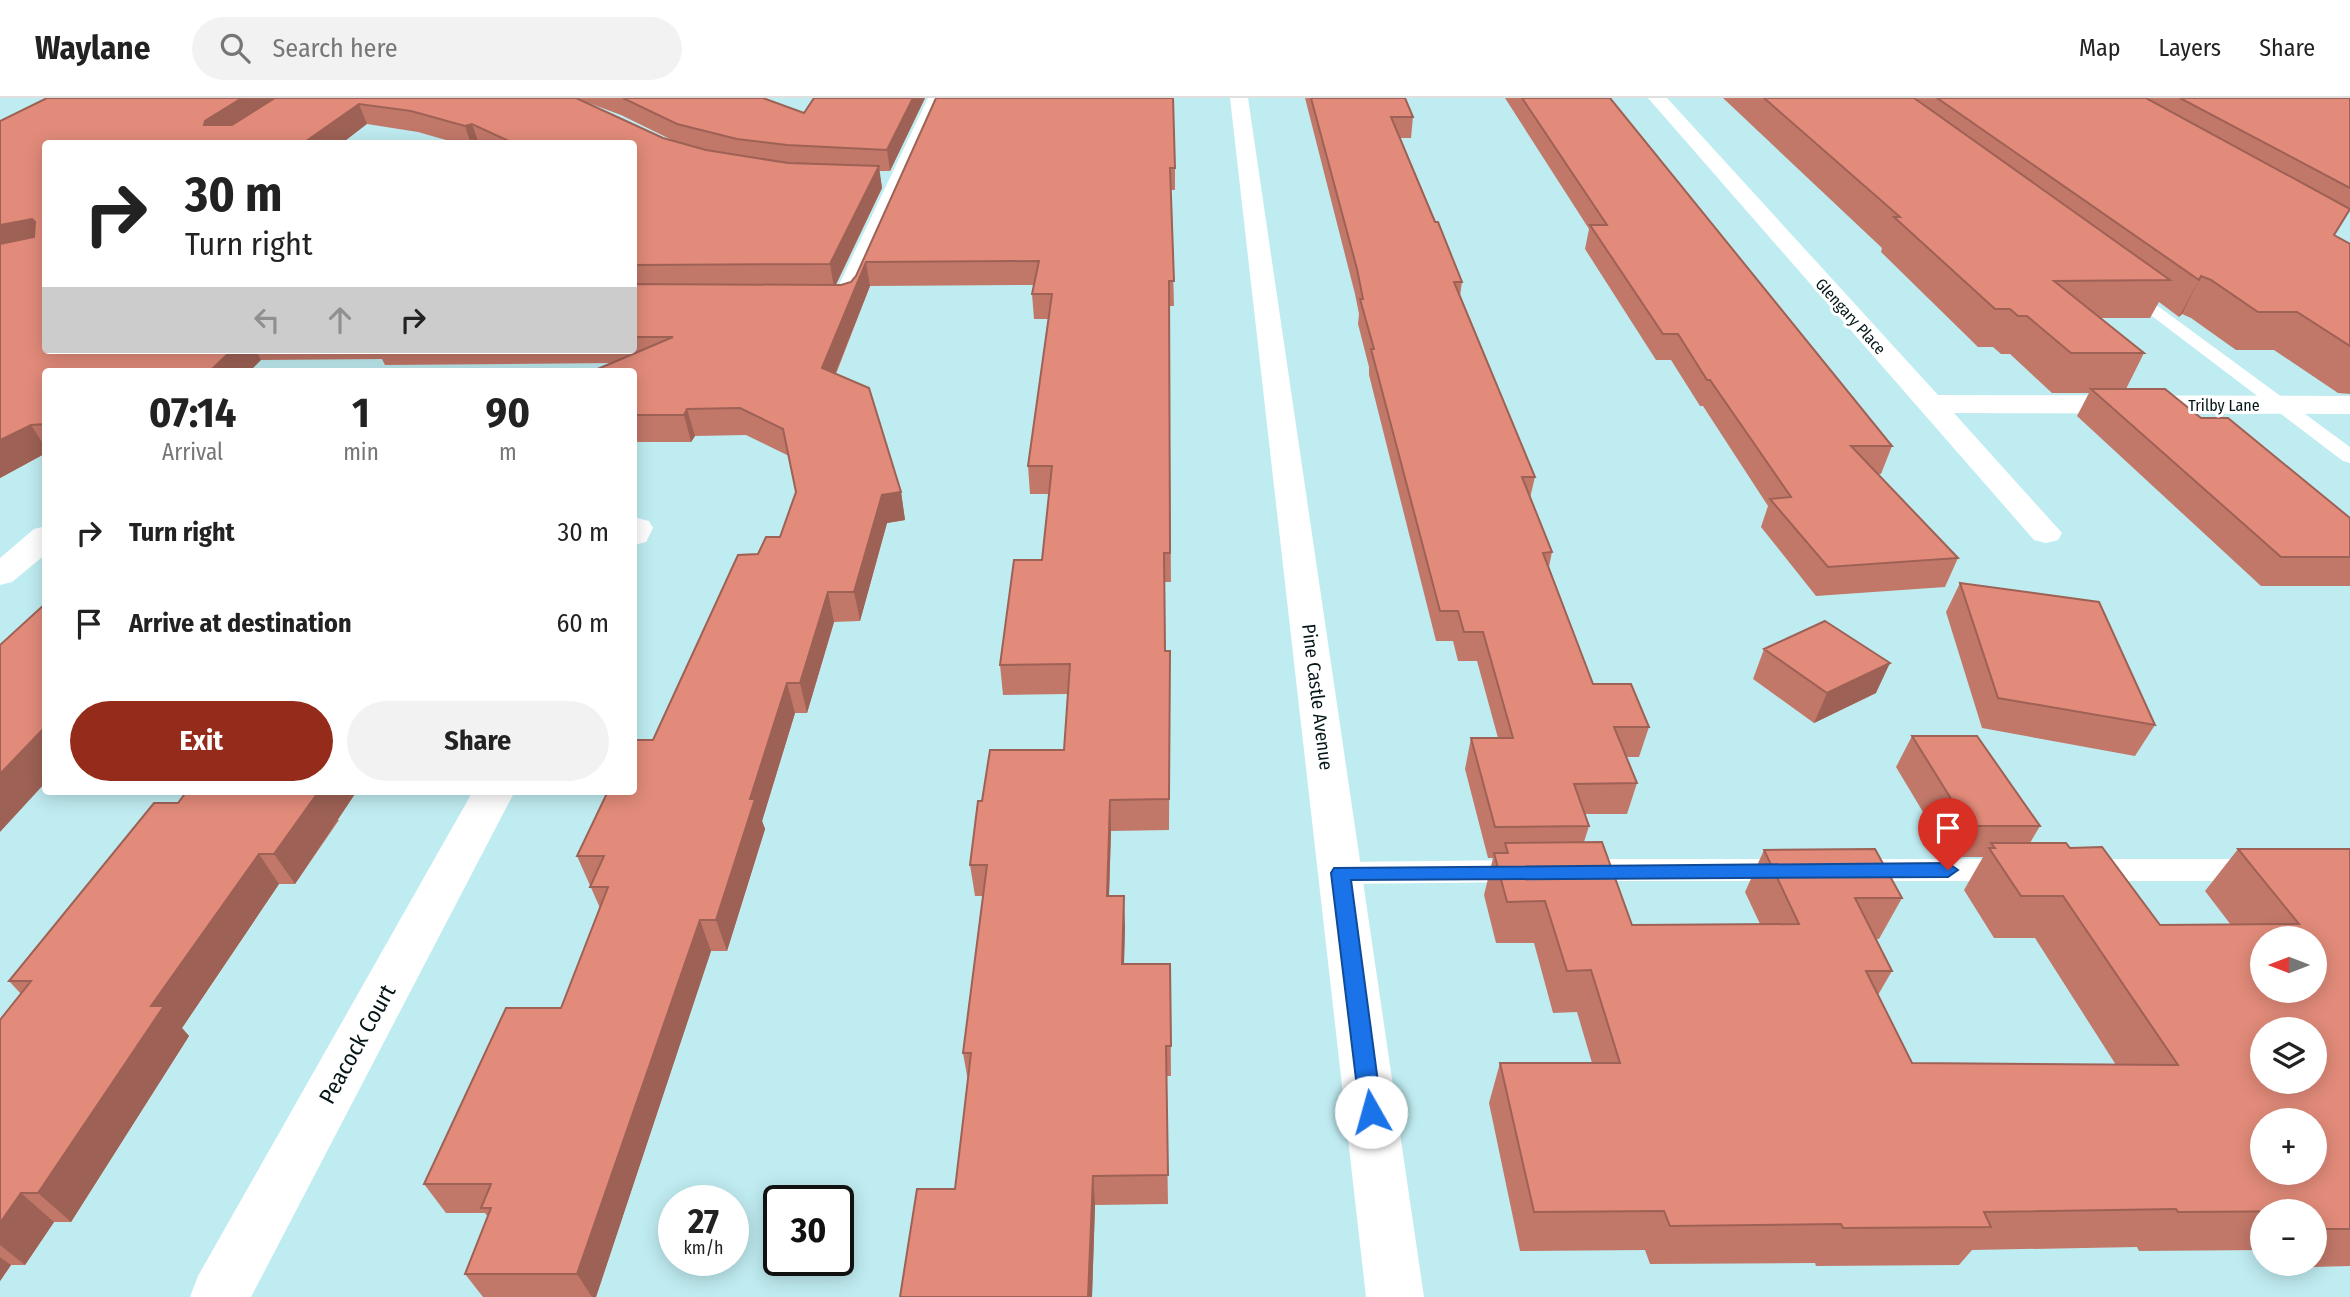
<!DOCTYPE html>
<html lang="en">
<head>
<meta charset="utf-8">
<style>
  :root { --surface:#fff; --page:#f2f2f2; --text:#222; --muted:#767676; --line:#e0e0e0; --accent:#952c1b }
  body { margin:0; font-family:"Fira Sans Condensed",sans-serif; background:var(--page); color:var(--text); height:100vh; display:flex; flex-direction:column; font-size:26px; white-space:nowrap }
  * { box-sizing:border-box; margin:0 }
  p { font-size:23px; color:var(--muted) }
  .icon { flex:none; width:38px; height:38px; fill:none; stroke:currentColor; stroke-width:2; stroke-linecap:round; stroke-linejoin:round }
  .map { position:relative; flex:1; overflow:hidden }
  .sheet { position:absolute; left:42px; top:270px; width:595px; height:427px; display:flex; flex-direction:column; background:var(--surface); border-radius:7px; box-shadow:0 4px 18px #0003 }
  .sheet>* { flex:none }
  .banner { position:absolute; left:42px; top:42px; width:595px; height:214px; border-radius:7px; box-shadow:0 4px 18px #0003; background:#fff; color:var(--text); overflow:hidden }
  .needle { width:46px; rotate:270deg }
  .controls { position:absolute; left:2250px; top:828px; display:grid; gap:14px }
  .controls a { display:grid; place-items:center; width:77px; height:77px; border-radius:50%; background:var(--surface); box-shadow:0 4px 18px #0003; font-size:35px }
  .speed { position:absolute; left:658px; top:1087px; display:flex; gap:14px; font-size:35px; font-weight:700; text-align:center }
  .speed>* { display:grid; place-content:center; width:91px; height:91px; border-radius:50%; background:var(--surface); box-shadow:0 4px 18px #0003; line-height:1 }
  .speed small { font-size:18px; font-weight:400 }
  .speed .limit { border:4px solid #111; border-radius:10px; background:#fff; color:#111 }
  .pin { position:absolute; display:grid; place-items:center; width:60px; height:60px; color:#fff; margin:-72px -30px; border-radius:50% 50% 50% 0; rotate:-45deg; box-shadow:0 0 7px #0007 }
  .pin .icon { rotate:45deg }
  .me { position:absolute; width:77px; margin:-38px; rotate:353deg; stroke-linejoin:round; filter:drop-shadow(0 0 5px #0008) }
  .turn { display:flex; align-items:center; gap:24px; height:147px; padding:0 28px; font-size:32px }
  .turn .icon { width:91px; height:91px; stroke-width:2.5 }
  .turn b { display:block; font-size:49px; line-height:60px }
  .lanes { display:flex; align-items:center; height:66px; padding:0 28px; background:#0003; justify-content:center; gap:35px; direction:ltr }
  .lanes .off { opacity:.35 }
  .eta { display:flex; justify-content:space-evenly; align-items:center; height:119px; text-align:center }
  .eta b { font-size:42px; font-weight:700; line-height:49px }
  .cta { display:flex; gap:14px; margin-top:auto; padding:14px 28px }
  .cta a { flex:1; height:80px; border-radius:42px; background:var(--accent); color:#fff; font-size:28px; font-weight:700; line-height:80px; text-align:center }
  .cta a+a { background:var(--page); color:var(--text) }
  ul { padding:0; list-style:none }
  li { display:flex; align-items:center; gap:21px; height:91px; padding:0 28px }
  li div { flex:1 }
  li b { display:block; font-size:26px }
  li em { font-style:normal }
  header { display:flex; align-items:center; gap:42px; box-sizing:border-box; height:98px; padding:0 35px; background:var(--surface); border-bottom:2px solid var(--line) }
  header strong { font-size:33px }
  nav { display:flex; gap:38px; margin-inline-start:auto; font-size:24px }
  .search { width:490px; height:63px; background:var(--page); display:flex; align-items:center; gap:18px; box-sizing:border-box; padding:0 24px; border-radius:38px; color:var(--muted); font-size:26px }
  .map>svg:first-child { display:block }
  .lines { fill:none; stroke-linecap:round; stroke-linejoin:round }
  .lane { fill:#fff; fill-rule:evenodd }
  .street { fill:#fff; fill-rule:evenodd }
  .wall { fill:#c27869; fill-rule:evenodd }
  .shaded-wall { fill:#9e6155 }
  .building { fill:#e28b7a; stroke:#9e6155; stroke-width:2; fill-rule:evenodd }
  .route { fill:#1a73e8; stroke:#114b97; stroke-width:2 }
  .labels { text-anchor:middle; stroke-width:6; stroke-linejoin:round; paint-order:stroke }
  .far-street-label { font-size:16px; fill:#061719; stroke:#fff }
  .street-label { font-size:19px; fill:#061719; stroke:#fff }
  .near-street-label { font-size:23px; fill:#061719; stroke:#fff }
</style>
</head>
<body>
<header>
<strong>Waylane</strong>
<div class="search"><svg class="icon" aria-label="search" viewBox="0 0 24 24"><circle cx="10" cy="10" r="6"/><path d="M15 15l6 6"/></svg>Search here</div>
<nav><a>Map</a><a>Layers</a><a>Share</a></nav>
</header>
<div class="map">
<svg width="2350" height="1199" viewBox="0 0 2350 1199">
  <rect width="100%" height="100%" fill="#bfecf1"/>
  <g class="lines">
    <path class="lane" d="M2125,184L2350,349V365L2343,363L2119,193L2117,189Z
      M1577,761H1790L1801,764L1805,772L1801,780L1790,783H1577L1566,780L1562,772L1566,764Z
      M1853,761H2011L2022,764L2026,772L2022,780L2011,783H1853L1842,780L1838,772L1842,764Z
      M2084,761H2256L2267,764L2271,772L2267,780L2256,783H2084L2073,780L2069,772L2073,764Z
      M1524,762L1535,765L1539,773L1535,781L1524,784L1341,786L1330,783L1326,775L1330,767L1341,764Z"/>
    <path class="street" d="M928,0H946L858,201L854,206H809L805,201L809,196L836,193Z
      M1230,0H1248L1424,1199H1366Z
      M1648,0H1667L1938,297L2350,298V316L1954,315L2062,435L2058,442L2046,445L2034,442Z
      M637,420L649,423L653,430L646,444L634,447V421Z
      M46,428V456L12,484L0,487V460L34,431Z
      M473,693H515L251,1199H190L198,1178Z"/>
  </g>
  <path class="wall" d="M47,0H763L804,15L814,0H925L890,73H879L882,90L836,187H841L851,184L856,178L936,0L1175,70V92H1171L1174,208H1169L1171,484H1164L1165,553H1170L1169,732L1111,733L1109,798L1125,829L1124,866H1170L1171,978H1166L1168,1106L1095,1107L1092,1199H900L955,1091L968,983L963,955L983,798H975L970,767L982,703L1064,652L1068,596L1003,597L1000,567L1042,462L1049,396H1030L1028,368L1049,221H1034L1032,196L1034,187L870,188L836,276L901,394L905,422L887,425L860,523L834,524L807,615H795L762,723L765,731L727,853H711L596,1199H483L465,1176L488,1119L485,1115H446L424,1086L561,910L600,810L577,758L653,642L758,456L780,439L796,394L789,358L746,337L695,338L691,344H634V273L611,265L385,267L382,261L261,262L46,273V355L0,380V23ZM586,4L621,17L676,44L663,40ZM367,26L418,34L460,46H634V252H46V46Z
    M1305,0H1405L1413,19L1411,40H1400L1462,184L1460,198L1535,379L1530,400L1552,454L1549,469L1593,586L1649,629L1639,659H1626L1637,685L1627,716H1585L1589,728L1584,744L1632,827L1760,826L1745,794L1764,752L1902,800L1879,841H1876L1892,873L1878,897L1912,965L2116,967L2035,840H1994L1964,792L1983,759H1950L1896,669L1912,638L2040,728L2030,745L2070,750L2160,827H2231L2205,793L2238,751H2350V1168L2273,1170L2271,1166H2315V1113H2263V1153L2262,1152L2139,1153L2137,1149L1972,1152L1959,1167L1816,1168L1815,1165L1650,1166L1645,1152L1520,1153L1489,1005L1500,965H1592L1577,914L1553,915L1534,845H1496L1484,797L1493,760H1488L1465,671L1471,640H1498L1477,563H1458L1453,543H1436L1369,277V269L1358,226L1359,216L1355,196Z
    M1505,0H1610L1892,348L1881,376H1878L1958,460L1945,489L1816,498L1761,429L1768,408L1703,308H1700L1671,262H1656L1585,151L1589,131Z
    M1723,0H2350V112H2349L2334,137L2350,146V296L2338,295L2274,252H2236L2191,220L2182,216L2179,219L2159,204L2150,220H2100L2144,255L2126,291L2201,320L2350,420V488H2261L2077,318L2089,295H2052L2010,256H2001L1993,249H1978L1881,154L1882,150Z
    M1960,485L2155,627L2135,658L1982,630L1946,514Z
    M1764,551L1876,595L1814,625L1753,581Z
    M178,705L339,722L295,786H279L182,930L189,938L71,1124H54L25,1167H11L0,1183V922L21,896L9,883Z"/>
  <path class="shaded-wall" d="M242,0H282L215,44L204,27L205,23Z
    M913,0H925L890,73L887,52Z
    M359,6L367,26L341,46H302Z
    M472,26L479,46H471L465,28Z
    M879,68L882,90L834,190L830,166Z
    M32,121L46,144L0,153V127Z
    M866,164L870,188L827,296L822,270Z
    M2201,178L2182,216L2179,219L2199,182Z
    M232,252H256L261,262L250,273H210Z
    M687,311L695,338L691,344L684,317Z
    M31,327L46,350V355L0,380V342Z
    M901,394L905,422L887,425L860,523L854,494L882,397Z
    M828,494L834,524L807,615L800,585Z
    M1890,565L1876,595L1814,625L1827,595Z
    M787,585L795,615L762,723L765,731L727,853L716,822L750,701Z
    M46,628V684L0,734V676Z
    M319,693H357L295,786L274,756Z
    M1110,702L1111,733L1108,829L1107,798Z
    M259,756L279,786L182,930L189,938L71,1124L38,1095L151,908Z
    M1124,798L1125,829L1123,897L1122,866Z
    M700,822L711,853L596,1199H592L577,1176Z
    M1093,1078L1095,1107L1092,1199H1088Z
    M21,1095L54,1124L25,1167L0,1147V1125Z
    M0,1159L11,1167L0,1183Z"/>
  <path class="building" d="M47,0H242L205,23L204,27H232L275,0H576L663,40L706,52L788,65L879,68L830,166L634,167V46H515L472,26L465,28L411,13L359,6L302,46H46V252H232L210,273H46V326L31,327L0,342V146L34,139L35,124L32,121L0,127V23Z
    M623,0H763L804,15L814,0H913L887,52L787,47L737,41L677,26Z
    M936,0H1173L1175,70H1170L1174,183H1169L1170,455H1164L1165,553H1170L1169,701L1110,702L1107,798H1124L1122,866H1170L1171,948H1166L1168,1077L1093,1078L1088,1199H900L917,1091H955L971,955H963L987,767H970L978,703H982L990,652H1064L1070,566L1000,567L1014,462H1042L1052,368H1028L1052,196H1032L1039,163L866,164L822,270L869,290L901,394L882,397L854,494H828L800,585H787L750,701H755L716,822H700L577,1176H465L491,1110H481L491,1086H424L506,910H561L608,789H590L604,758H577L608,693H634V642H653L738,457L758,456L766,439H780L796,394L783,331L740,310L687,311L684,317H634V273H593L673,239H634V186L841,187L851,184L856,178Z
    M1311,0H1405L1413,19H1391L1435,124H1438L1462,184H1454L1535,379H1522L1552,454L1543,455L1593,586H1631L1649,629H1614L1637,685L1574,686L1589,728L1495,729L1471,640H1513L1483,534H1464L1458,513H1440L1371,251H1374L1360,201H1363L1357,171Z
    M1522,0H1610L1892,348H1851L1958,460L1828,469L1770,401L1791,399L1710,282H1707L1678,236H1663L1590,127H1607Z
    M1764,0H1914L2170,182L2054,183L2144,255H2071L2027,218H2018L2010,211H1995L1894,119H1900Z
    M1937,0H2146L2350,111L2334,137L2350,146V248L2297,214H2258L2211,182L2201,178L2199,182Z
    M2180,0H2350V90Z
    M2091,291H2165L2201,320H2228L2350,420V459H2281Z
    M1960,485L2099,504L2155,627L1998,600Z
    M46,505V628L0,676V547Z
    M1825,523L1890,565L1827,595L1764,551Z
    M1912,638H1977L2040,728H1968Z
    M187,693H319L274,756H259L151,908H164L38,1095H21L0,1125V922L31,883H9L154,705H178Z
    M1602,744L1632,827L1799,826L1764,752L1875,751L1902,800H1855L1892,873H1866L1912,965L2178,967L2063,798H2021L1989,750H1995L1991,745H2066L2070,750L2102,749L2160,827L2299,826L2238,751H2350V1131H2319L2315,1126V1113H2306L2178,1114L2176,1111L1984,1114L1991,1129L1843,1130L1841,1126L1670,1128L1664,1113L1534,1114L1500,965H1620L1591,872L1567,873L1545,803L1507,804L1494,755H1508L1505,745ZM2263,840H2315V892H2263ZM2263,931H2315V984H2263ZM2263,1022H2315V1074H2263Z"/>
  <path class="route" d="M1948,765L1958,772L1948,779L1351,782L1382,1014L1379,1020L1371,1023L1363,1020L1360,1014L1331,775L1334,770Z"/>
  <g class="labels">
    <g class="far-street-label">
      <text transform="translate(1851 218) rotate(48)" y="6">Glengary Place</text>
      <text x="2224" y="313">Trilby Lane</text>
    </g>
    <g class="street-label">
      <text transform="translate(1318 599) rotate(83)" y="7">Pine Castle Avenue</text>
    </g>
    <g class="near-street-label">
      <text transform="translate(357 946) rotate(-61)" y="8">Peacock Court</text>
    </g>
  </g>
</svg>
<div class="controls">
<a><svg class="needle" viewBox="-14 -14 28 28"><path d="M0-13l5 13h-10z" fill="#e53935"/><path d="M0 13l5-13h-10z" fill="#767676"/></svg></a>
<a><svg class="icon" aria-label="layers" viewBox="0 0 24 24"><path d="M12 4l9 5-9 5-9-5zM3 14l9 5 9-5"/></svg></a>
<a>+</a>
<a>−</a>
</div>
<div class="speed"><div>27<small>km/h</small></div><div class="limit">30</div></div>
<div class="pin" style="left:1948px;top:772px;background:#d93025"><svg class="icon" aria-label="arrive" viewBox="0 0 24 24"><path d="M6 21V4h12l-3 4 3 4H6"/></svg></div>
<svg class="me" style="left:1371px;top:1014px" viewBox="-20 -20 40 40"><circle r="19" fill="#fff"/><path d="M0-13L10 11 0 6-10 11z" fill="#1a73e8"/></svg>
<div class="banner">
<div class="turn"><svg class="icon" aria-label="right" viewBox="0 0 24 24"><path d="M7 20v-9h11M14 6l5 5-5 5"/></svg><div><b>30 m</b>Turn right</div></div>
<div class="lanes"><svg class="icon off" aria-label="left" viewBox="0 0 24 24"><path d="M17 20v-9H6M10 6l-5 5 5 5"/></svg><svg class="icon off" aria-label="ahead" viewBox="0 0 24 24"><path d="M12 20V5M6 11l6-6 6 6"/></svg><svg class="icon" aria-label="right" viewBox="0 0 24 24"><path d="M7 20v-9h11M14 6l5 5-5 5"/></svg></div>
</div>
<section class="sheet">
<div class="eta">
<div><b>07:14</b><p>Arrival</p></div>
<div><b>1</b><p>min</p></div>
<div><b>90</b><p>m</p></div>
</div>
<ul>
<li><svg class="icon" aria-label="right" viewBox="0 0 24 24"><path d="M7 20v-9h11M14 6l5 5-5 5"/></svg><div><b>Turn right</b></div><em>30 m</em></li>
<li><svg class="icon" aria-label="arrive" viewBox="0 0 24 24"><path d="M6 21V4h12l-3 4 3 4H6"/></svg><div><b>Arrive at destination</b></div><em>60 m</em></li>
</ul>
<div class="cta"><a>Exit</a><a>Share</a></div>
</section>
</div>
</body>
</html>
